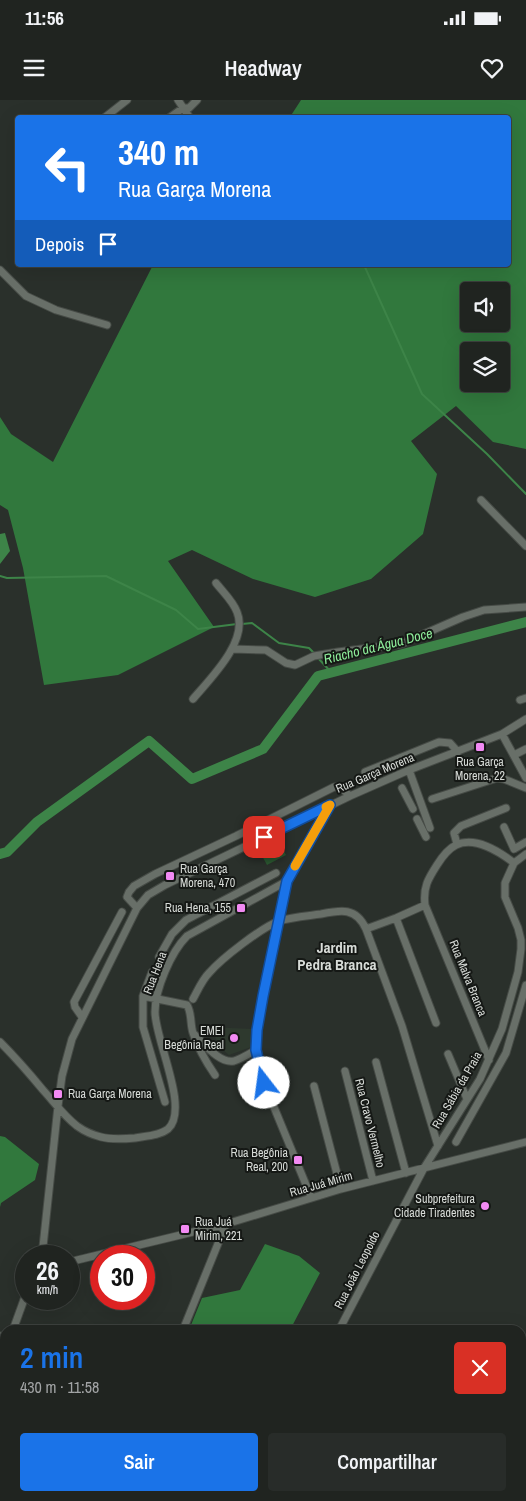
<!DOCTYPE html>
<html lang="pt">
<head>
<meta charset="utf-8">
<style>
  :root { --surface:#202420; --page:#282c29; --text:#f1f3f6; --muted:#a2a4a5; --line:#3d413e; --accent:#1a73e8 }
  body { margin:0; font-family:"Archivo Narrow",sans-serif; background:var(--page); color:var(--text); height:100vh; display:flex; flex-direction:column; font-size:19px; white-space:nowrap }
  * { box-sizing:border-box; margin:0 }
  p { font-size:16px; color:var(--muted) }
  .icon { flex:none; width:28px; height:28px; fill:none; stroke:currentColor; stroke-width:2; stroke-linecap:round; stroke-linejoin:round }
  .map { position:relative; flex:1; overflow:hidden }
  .panel { position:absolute; left:0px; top:1225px; width:526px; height:176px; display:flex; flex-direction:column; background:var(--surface); border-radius:15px 15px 0 0; box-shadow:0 5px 20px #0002,0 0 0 1px var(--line) }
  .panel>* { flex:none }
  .top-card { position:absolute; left:15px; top:15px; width:496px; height:152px; border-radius:5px; box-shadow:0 5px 20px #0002,0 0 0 1px var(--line); background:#1a73e8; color:#fff; overflow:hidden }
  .fabs { position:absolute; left:460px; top:182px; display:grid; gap:10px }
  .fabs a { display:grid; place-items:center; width:50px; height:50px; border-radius:5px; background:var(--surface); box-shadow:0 5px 20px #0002,0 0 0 1px var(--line); font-size:25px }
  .speed { position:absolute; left:15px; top:1145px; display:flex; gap:10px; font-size:25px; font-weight:700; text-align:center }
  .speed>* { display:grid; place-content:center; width:65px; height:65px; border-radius:50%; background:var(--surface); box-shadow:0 5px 20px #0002,0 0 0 1px var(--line); line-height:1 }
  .speed small { font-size:12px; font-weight:400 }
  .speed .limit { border:8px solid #d22; background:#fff; color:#111 }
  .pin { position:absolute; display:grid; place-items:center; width:42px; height:42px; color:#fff; margin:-21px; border-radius:10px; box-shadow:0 2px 8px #0006 }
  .me { position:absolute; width:55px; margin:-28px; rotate:345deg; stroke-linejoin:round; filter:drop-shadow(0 0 4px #0008) }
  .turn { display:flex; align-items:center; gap:18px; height:105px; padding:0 20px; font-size:22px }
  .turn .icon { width:65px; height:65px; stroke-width:2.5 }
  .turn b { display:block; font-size:35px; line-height:42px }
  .then { display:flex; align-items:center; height:48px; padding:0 20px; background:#0003; gap:10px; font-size:19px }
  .round { display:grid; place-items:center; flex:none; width:52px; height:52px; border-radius:5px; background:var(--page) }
  .summary { display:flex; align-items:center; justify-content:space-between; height:85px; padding:0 20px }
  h1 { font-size:30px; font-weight:600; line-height:38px; color:var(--accent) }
  .primary-button { display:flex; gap:10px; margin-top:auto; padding:10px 20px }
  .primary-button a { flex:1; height:58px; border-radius:5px; background:var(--accent); color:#fff; font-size:20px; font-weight:600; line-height:58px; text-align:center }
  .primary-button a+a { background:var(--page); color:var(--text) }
  .status { display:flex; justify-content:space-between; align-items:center; height:35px; padding:0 25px; background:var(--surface); direction:ltr }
  .status svg { height:14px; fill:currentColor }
  header { display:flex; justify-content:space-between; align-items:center; height:65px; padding:0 20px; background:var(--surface); font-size:22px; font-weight:600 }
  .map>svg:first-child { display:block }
  .built { fill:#2e392e }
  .green { fill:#2c5a32 }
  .forest { fill:#31783d; fill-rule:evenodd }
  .water { fill:#3d8448 }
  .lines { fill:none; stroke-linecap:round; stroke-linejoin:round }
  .stream { stroke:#3d8448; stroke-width:2 }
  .river { stroke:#3d8448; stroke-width:10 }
  .minor-casing { stroke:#464b46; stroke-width:9 }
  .major-casing { stroke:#464b46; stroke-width:11 }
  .minor { stroke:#686f68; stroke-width:7 }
  .major { stroke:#55a063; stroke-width:9 }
  .route-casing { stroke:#114b97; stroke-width:12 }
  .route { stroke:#1a73e8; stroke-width:9 }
  .slow { stroke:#f59e0b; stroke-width:9 }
  .poi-dot { fill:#f28af3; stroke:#151815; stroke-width:2 }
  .labels { text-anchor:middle; stroke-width:4; stroke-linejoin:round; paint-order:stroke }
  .poi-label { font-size:12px; fill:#d8dcd8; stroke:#151815; text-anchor:end }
  .street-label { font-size:12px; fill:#d8dcd8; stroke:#151815 }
  .water-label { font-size:14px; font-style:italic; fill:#8eed9a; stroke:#151815 }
  .quarter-label { font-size:15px; font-weight:bold; fill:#d8dcd8; stroke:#151815 }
</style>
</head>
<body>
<div class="status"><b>11:56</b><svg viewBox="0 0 49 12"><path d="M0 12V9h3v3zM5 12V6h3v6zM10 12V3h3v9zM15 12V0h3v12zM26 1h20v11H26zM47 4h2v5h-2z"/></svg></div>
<header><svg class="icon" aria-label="menu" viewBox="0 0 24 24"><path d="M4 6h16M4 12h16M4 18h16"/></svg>Headway<svg class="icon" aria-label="heart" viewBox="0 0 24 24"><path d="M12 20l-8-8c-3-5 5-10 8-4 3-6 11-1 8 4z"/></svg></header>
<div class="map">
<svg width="526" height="1401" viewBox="0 0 526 1401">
  <rect width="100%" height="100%" fill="#2a302b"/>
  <path class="built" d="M209,927L252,929L251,947L229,955L222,949Z"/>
  <path class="green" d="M280,744L286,755L267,765L261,754Z"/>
  <path class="forest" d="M301,0H526V349L493,342L456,306L411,341L437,374L423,434L371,479L315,497L253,479L192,450L168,461L214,527L118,575L44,585L23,468L8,410L0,405V317L11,334L53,362L153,165H509V18L290,17ZM469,191H501V224H469ZM469,251H501V284H469Z
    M0,1036L5,1037L39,1064L35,1080L1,1103L0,1107Z
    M265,1144L299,1156L320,1173L290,1230H189L202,1198L240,1190Z
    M122,1396H232L229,1401H120Z"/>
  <path class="water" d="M5,433L10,451L0,464V434Z"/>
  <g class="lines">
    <path class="stream" d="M364,165L422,294L487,354L526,394
      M0,476L7,478L106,476L176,510L198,529L237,524
      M242,524L252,523L279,543L309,548L315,554
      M318,558L331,572"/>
    <path class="river" d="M0,754L7,752L37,722L149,641L192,679L263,649L318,576L526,522"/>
    <defs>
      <path id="minor" d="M178,0L190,18
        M104,18L127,0
        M169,18L183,8H189L197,0
        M0,170L26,196L56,210L107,225
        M481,400L526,446
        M232,549L266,550L286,563L295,565L314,556L338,552L401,544L463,517L484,510L526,507
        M193,599C210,579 249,541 237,512C233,501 223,492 216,483
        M520,600L526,598
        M502,634L526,678
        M514,655L526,649
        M409,670L430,728
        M365,672L439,642L450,643L458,652
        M402,688L413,709
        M432,699L497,678L504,679L526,688
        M417,719L426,737
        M504,727L514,749L526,742
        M457,744L454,733L461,726L506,708
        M137,808L127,797L129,792L134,786L155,774L236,736L334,687H340L350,696
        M396,818L436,923
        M366,829L396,818L425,805
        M159,857L172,834L186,820L276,773
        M152,872L143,896V927L165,1002
        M143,896L187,905C192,913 190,924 193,933C198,948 206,962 215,975
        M193,899C198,890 202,880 209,873C222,858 261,828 279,821C292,817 307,816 321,814C341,810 356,807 366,829L402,926L438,1046
        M82,917L75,907L74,902L122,812
        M194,934C204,943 219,964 234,961C241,959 249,954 256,950
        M0,942C15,957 29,973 43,990C54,1002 64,1016 77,1026C84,1031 93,1035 101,1037C112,1040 124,1039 135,1038C146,1036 159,1036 168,1029C190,1009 155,940 155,912C155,889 171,852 187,836L287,781
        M448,954L467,999
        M489,960L425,805C423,787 428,779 437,765C442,757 448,749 456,745C475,736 500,752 514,763
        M376,962L406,1073
        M345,971L373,1081
        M314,986L341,1089
        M456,1042L506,953L526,885
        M311,1097L264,983L256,950L257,930L263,896L287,781L330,705
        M42,1156L58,1006L62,976L72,939L137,808L148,795L165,785L350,696L409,670L502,634L526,619
        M69,1162L226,1124L341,1089L526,1042
        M13,1230L26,1194
        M183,1230L226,1124
        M339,1230L424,1068L480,979L502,929L518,872L521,849V840L518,828L505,797V783L514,763L526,754
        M0,1236L5,1237
        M0,1274L5,1257
        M521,1324H526
        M115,1401L116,1396
        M256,1401L259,1396"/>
      <path id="major" d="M521,1395L526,1378"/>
    </defs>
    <use href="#minor" class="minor-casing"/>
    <use href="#major" class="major-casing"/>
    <use href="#minor" class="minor"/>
    <use href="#major" class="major"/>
  </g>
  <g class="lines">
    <defs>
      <path id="route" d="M264,737L330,705L287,781L263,896L257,930L256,950L264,983"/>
    </defs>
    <use href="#route" class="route-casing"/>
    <use href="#route" class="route"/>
    <path class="slow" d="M295,766L330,705L326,707"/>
  </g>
  <g class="poi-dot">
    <rect x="475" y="642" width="10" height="10" rx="2.5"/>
    <rect x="165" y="771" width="10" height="10" rx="2.5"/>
    <rect x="236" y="803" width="10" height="10" rx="2.5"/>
    <circle cx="234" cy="938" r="5"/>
    <rect x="53" y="989" width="10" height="10" rx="2.5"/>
    <rect x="293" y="1055" width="10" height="10" rx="2.5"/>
    <circle cx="485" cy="1106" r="5"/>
    <rect x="180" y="1124" width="10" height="10" rx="2.5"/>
  </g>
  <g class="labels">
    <g class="poi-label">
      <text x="480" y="666" text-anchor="middle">Rua Garça<tspan x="480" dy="14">Morena, 22</tspan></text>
      <text x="180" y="773" text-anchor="start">Rua Garça<tspan x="180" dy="14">Morena, 470</tspan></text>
      <text x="231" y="812">Rua Hena, 155</text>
      <text x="224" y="935">EMEI<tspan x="224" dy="14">Begônia Real</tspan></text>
      <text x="68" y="998" text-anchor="start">Rua Garça Morena</text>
      <text x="288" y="1057">Rua Begônia<tspan x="288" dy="14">Real, 200</tspan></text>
      <text x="475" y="1103">Subprefeitura<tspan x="475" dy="14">Cidade Tiradentes</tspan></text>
      <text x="195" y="1126" text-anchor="start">Rua Juá<tspan x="195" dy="14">Mirim, 221</tspan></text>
    </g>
    <g class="street-label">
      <text transform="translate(375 673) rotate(-23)" y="4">Rua Garça Morena</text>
      <text transform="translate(155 873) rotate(-69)" y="4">Rua Hena</text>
      <text transform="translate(468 878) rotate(68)" y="4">Rua Malva Branca</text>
      <text transform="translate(457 990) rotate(-60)" y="4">Rua Sábia da Praia</text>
      <text transform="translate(370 1023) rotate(76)" y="4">Rua Cravo Vermelho</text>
      <text transform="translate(321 1084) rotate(-16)" y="4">Rua Juá Mirim</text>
      <text transform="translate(357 1170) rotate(-63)" y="4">Rua João Leopoldo</text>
    </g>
    <g class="water-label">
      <text transform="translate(378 546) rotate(-14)" y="5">Riacho da Água Doce</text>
    </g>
    <g class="quarter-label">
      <text x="337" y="853">Jardim<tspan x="337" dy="17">Pedra Branca</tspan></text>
    </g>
  </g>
</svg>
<div class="fabs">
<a><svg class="icon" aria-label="sound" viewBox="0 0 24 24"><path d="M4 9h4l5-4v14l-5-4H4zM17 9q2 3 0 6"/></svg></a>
<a><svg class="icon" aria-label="layers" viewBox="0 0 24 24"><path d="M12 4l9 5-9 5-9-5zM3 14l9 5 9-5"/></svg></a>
</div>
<div class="speed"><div>26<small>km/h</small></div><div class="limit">30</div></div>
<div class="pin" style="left:264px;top:737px;background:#d93025"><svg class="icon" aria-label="arrive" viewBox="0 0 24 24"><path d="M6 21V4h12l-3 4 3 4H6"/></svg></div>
<svg class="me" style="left:264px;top:983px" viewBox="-20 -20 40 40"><circle r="19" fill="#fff"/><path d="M0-13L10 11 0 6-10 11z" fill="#1a73e8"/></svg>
<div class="top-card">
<div class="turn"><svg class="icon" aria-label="left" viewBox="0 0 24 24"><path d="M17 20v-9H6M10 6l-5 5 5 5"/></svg><div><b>340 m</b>Rua Garça Morena</div></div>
<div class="then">Depois<svg class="icon" aria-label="arrive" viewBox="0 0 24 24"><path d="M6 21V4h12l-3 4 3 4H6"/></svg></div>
</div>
<section class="panel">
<div class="summary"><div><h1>2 min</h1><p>430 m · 11:58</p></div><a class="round" style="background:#d93025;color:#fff"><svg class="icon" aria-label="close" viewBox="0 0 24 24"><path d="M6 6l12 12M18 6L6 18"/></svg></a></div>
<div class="primary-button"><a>Sair</a><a>Compartilhar</a></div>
</section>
</div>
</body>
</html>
